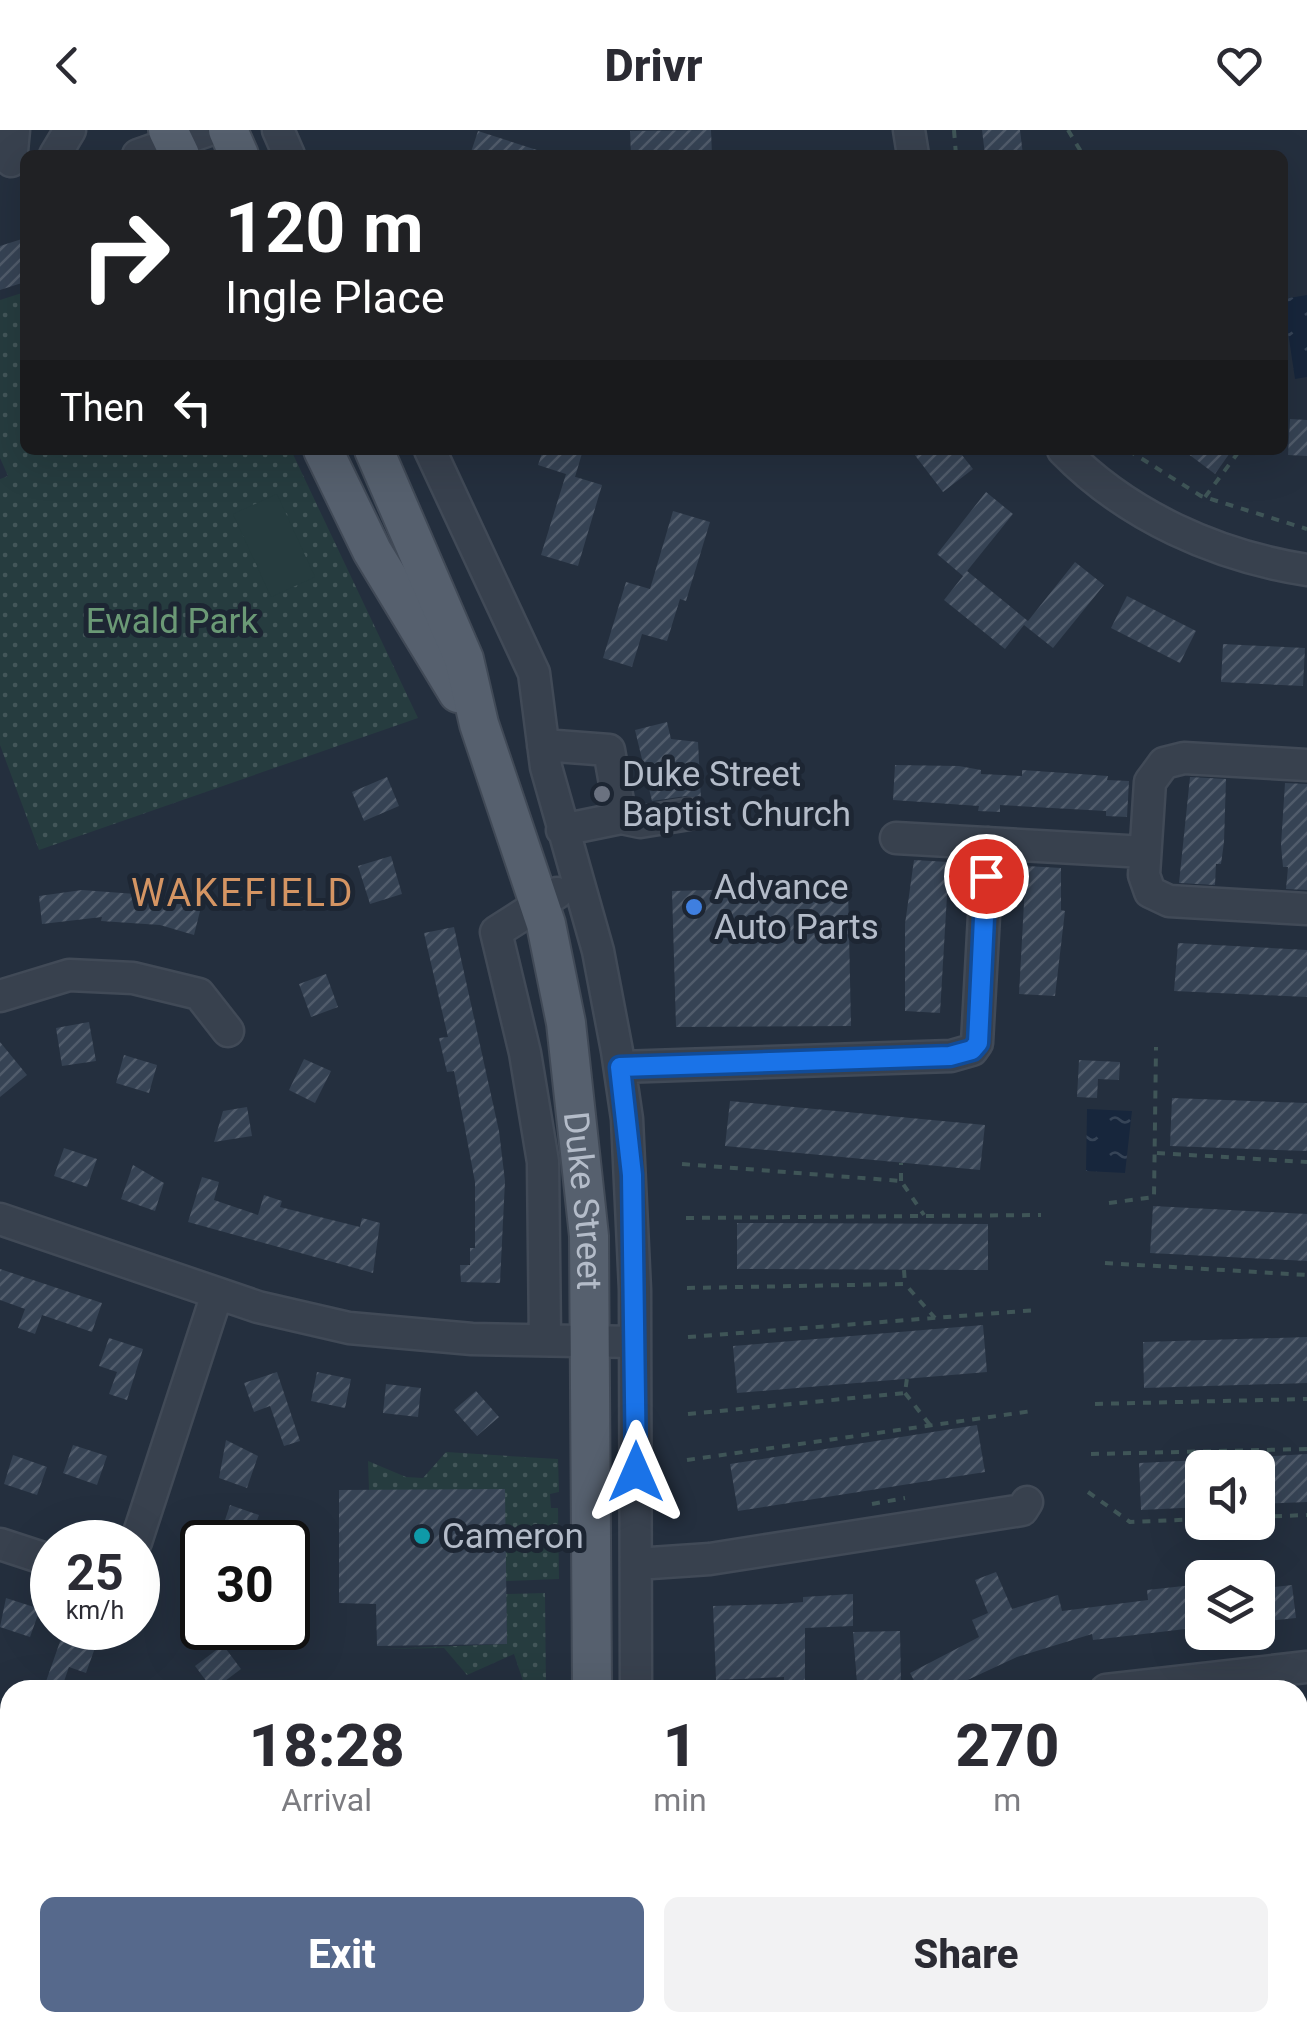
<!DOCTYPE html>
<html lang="en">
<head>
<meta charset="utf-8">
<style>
  :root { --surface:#fff; --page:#f2f2f3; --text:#2b2b33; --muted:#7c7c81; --accent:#56698c }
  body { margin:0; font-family:Roboto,sans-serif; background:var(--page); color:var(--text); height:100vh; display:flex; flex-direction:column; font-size:38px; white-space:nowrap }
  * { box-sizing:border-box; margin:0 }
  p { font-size:32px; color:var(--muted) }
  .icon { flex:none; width:55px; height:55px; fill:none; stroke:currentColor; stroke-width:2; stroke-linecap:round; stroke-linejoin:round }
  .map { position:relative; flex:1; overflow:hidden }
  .sheet { position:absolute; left:0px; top:1550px; width:1308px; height:352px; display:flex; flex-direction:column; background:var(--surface); border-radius:30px 30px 0 0; box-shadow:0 10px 40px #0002 }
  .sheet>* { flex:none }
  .hud { position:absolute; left:20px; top:20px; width:1268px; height:305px; border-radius:15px; box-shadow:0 10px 40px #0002; background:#202124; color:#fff; overflow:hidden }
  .fabs { position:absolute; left:1185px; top:1320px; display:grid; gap:20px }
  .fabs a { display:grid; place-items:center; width:90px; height:90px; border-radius:15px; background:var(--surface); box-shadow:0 10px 40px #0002; font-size:50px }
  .speed { position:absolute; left:30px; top:1390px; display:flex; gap:20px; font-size:50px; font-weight:700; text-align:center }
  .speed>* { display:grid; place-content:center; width:130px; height:130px; border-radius:50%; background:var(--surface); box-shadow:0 10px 40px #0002; line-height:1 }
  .speed small { font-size:25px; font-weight:400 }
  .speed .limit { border:5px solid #111; border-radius:15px; background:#fff; color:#111 }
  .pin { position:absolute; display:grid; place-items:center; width:85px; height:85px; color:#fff; margin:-42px; border:5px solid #fff; border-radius:50%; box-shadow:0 2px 10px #0007 }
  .me { position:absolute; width:110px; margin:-55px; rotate:0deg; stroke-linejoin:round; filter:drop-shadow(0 0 8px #0008) }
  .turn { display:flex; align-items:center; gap:35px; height:210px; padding:0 40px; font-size:45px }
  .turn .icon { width:130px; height:130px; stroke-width:2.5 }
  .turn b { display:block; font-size:70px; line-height:85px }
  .then { display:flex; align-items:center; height:95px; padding:0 40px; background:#0003; gap:20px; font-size:38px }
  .eta { display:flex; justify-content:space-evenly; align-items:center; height:170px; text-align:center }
  .eta b { font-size:60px; font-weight:800; line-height:70px }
  .cta { display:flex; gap:20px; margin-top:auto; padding:20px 40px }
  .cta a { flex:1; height:115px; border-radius:15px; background:var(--accent); color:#fff; font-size:40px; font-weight:800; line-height:115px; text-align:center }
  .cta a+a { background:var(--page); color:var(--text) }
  header { display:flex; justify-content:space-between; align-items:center; height:130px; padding:0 40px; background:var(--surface); font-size:45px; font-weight:800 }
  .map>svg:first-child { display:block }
  .green { fill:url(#green-dots) }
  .pitch { fill:#263c3f }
  .water { fill:url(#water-ripples) }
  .building { fill:url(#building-hatch) }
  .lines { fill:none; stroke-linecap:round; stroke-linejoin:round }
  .minor-casing { stroke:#414a57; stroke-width:35 }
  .major-casing { stroke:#414a57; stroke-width:42 }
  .path { stroke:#3f5557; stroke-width:4; stroke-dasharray:8 8; stroke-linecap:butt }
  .minor { stroke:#38414e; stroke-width:30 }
  .major { stroke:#56606e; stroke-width:38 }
  .route-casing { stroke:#114b97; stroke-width:25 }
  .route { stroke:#1a73e8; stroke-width:18 }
  .worship-dot { fill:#6b7280; stroke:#1d2633; stroke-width:4 }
  .shop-dot { fill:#3f7fe0; stroke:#1d2633; stroke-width:4 }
  .culture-dot { fill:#0f9aa8; stroke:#1d2633; stroke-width:4 }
  .labels { text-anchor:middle; stroke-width:10; stroke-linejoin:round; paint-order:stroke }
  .park-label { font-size:35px; fill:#6b9a76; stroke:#1d2633 }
  .poi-label { font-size:35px; fill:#b4bcc9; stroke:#1d2633; text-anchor:start }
  .street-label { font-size:35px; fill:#b4bcc9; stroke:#1d2633 }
  .neighbourhood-label { font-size:38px; letter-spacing:2.5px; fill:#d59563; stroke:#1d2633 }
</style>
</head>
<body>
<header><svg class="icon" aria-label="back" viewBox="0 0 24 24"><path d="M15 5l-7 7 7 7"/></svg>Drivr<svg class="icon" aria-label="heart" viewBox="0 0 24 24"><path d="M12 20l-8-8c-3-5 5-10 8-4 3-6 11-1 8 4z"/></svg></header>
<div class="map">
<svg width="1307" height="1901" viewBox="0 0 1307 1901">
  <defs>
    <pattern id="green-dots" width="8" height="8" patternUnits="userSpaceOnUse" patternTransform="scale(2.5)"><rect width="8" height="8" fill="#263c3f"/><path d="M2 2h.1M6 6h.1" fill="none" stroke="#435659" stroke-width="1.8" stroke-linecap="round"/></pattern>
    <pattern id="water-ripples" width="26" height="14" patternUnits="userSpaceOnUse" patternTransform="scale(2.5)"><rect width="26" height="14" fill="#17263c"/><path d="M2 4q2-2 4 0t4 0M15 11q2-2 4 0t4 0" fill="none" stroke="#364457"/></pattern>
    <pattern id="building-hatch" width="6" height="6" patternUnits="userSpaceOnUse" patternTransform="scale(2.5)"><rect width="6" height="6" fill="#364354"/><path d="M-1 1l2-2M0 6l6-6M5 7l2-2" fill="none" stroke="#515c6b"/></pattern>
  </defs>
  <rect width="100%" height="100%" fill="#242f3e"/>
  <path class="green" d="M25,162V320H291L418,588L39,720L0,615V349L8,346L0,328V170Z
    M446,1322L558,1329L559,1362L550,1364L551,1378H558L559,1449L506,1451L369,1360L368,1331L406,1347L423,1348Z
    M545,1463L546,1560H526L514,1524L467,1545L444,1518L380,1519L507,1514L506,1464Z"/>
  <path class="pitch" d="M277,364L315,447L271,467L233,384Z"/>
  <path class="water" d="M1307,165V247L1295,249L1283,169Z
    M1087,979L1132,981L1125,1043L1086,1041Z"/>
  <path class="building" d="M711,0L712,25H631L630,1Z
    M982,0H1020L1023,25H985Z
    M478,1L540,21L539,25H470Z
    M25,108V152L0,160V116Z
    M1290,289L1307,290V326L1288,325Z
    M543,320H583L575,347L538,335Z
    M911,320H958L973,339L943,362Z
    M1183,320H1232L1215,344Z
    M566,344L602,355L578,436L541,425Z
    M986,362L1013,384L963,446L937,424Z
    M673,381L710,392L686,471L680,469L667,511L642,504L632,537L603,528L626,452L650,459Z
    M1075,432L1104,455L1053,518L1024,495L1005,519L944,470L967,441L1028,491Z
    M1127,466L1196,501L1180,533L1111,498Z
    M1223,514L1305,518L1303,556L1221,552Z
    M667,592L671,609L698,612L701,669L686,666L652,671L635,600Z
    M895,635L959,636L981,640V644L1022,646V640L1108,646L1107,650L1129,651L1127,687L1106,686V681L1000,675V682L978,681L979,676L893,670Z
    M387,647L399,676L364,691L352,662Z
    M1190,647L1226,649L1224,712L1221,734H1216L1215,755L1179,753Z
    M1285,653L1307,654V760L1286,759L1288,737H1283L1281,715Z
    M391,726L402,764L370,774L358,736Z
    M914,730L949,732L940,883L905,881V794Z
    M1026,736L1061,738V780L1065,781L1055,866L1019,864Z
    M848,756L851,896L676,897L672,761Z
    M82,760L149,765L201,777L194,805L160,795L101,791L102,787L42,794L39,766Z
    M454,797L499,1001L505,1051L500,1153L461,1152L460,1135H470V1118H475V1052L454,941L447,942L439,908L448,907L424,803Z
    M1178,813L1307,820V867L1174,861Z
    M326,844L338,877L311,887L299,854Z
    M89,892L96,931L62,936L56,898Z
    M0,912L27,945L0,967Z
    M124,925L157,935L149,963L116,953Z
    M304,929L331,941L315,973L289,960Z
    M1079,930L1120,932L1119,950L1098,949L1097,968L1077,967Z
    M1172,968L1307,973V1021L1170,1016Z
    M730,971L985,995L980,1040L725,1016Z
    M247,977L252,1006L214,1012L223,981Z
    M64,1018L97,1029L87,1057L54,1046Z
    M133,1035L164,1053L155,1081L121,1069Z
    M202,1047L219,1052L214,1070L258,1085L264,1065L282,1071L280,1077L360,1097L362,1088L380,1093L373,1143L188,1092Z
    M1153,1076L1307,1084V1131L1150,1123Z
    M737,1093L988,1094V1140L737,1139Z
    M0,1139L102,1173L92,1202L42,1185L35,1204L18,1198L25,1179L0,1170Z
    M983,1195L987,1242L737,1263L733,1216Z
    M1307,1207V1253L1144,1258L1143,1212Z
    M109,1208L143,1219L127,1270L109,1264L117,1242L99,1236Z
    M277,1242L300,1311L284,1316L270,1276L254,1282L244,1253Z
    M317,1242L351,1249L345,1278L311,1271Z
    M386,1254L421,1258L418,1287L383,1283Z
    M476,1261L499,1287L477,1306L454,1280Z
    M977,1295L985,1342L738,1381L730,1334Z
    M226,1310L258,1326L247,1358L219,1348Z
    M73,1315L107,1326L97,1355L63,1343Z
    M1307,1324V1372L1258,1374V1327Z
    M13,1325L47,1337L37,1365L4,1354Z
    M1202,1330V1377L1141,1380L1139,1333Z
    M505,1359L507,1514L377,1516L376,1474L339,1473V1360Z
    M230,1375L259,1385L249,1412L219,1408Z
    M996,1442L1012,1479L1058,1465L1062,1481L1148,1470L1147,1460L1202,1454V1497L1093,1510L1092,1504L1017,1527L946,1560H919L910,1543L979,1507L972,1490L988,1483L975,1450Z
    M1292,1455L1296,1488L1259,1492L1258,1459Z
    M853,1464V1496L805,1498V1560H784V1547L716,1550L713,1476L781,1474L803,1472V1467Z
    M6,1468L40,1479L30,1507L0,1497Z
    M900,1501L901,1552L857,1553L853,1502Z
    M63,1503L96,1515L86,1543L69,1537L61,1560H43Z
    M223,1515L241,1539L213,1560L195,1536Z"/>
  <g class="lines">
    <defs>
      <path id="minor" d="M278,0L289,25
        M909,0L913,25
        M55,25L70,0
        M138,25L209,0
        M11,31L14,0
        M430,320L534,543L546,637L598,821L617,921L627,989L635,1160L636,1560
        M1063,320C1127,386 1217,426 1307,440
        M543,615L609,620L621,688L562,700
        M1307,635L1184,628L1164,633L1150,652L1144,745L1150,762L1169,771L1307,779
        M621,688L640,692L689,684
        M896,708L1145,722
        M0,866L69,845L133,848L199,864L228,901
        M620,937L951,926L972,920L977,913L988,713
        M0,1089L258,1177L349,1198L472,1209L635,1212
        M545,1209L543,1032L525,923L496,802L557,763
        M136,1412L217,1164
        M0,1414L52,1431
        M636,1434L710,1429L1022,1380L1027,1372
        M1106,1560L1307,1537
        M0,1699L10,1702
        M1298,1806L1307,1805
        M1039,1901V1892"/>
      <g id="major">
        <path d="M168,0L180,25"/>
        <path d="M228,0L239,25"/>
        <path d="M323,320L372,421L458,563"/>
        <path id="s1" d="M374,320L464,529L479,594L546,794L566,893L589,1106L592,1560"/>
        <path d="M598,1892L599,1901"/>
      </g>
    </defs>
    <use href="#minor" class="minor-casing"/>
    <use href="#major" class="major-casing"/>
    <path class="path" d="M954,0L956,25
      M1068,0L1083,25
      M1128,320L1201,366L1307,399
      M1205,367L1240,320
      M1157,1023L1307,1032
      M682,1034L901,1051L924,1085
      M901,1051V1033
      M1109,1073L1154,1067L1156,917
      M686,1088L1041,1085
      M1105,1133L1307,1145
      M904,1140L905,1154
      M687,1158L905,1154L935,1188
      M688,1207L1037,1180
      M905,1263L930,1295
      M1095,1274L1307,1269
      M688,1284L905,1263L907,1248
      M1091,1324L1307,1319
      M687,1330L1032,1281
      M1088,1362L1130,1392L1202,1389
      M872,1374L905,1368
      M1258,1387L1307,1385"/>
    <use href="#minor" class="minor"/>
    <use href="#major" class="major"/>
  </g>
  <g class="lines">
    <defs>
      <path id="route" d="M636,1342L632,1045L620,937L950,926L972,920L978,913L986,746"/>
    </defs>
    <use href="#route" class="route-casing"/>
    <use href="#route" class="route"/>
  </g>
  <circle class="worship-dot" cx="602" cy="664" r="10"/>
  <circle class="shop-dot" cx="694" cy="777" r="10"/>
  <circle class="culture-dot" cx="422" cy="1406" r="10"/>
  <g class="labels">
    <g class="park-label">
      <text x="172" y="503">Ewald Park</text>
    </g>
    <g class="poi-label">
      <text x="622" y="656">Duke Street<tspan x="622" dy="40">Baptist Church</tspan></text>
      <text x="714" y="769">Advance<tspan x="714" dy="40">Auto Parts</tspan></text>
      <text x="442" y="1418">Cameron</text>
    </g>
    <g class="street-label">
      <text dy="12" stroke="none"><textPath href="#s1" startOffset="785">Duke Street</textPath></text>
    </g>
    <g class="neighbourhood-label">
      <text x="243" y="776">WAKEFIELD</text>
    </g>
  </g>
</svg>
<div class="fabs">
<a><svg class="icon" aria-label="sound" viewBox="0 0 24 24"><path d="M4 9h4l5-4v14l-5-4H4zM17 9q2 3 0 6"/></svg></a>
<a><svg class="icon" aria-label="layers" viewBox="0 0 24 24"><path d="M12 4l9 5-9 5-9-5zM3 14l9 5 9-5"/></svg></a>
</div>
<div class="speed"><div>25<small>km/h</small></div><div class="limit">30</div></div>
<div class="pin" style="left:986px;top:746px;background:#d93025"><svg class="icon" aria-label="arrive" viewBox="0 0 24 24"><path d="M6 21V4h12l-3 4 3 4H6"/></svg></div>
<svg class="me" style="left:636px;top:1342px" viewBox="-20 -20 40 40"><path d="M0-17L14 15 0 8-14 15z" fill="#1a73e8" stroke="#fff" stroke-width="4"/></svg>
<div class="hud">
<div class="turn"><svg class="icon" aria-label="right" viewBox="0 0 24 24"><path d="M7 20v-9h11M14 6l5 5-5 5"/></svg><div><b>120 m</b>Ingle Place</div></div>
<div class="then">Then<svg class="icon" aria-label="left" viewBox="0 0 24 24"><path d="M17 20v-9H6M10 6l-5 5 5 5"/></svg></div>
</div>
<section class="sheet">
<div class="eta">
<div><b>18:28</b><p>Arrival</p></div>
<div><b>1</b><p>min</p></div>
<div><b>270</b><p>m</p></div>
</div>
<div class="cta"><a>Exit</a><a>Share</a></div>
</section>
</div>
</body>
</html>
